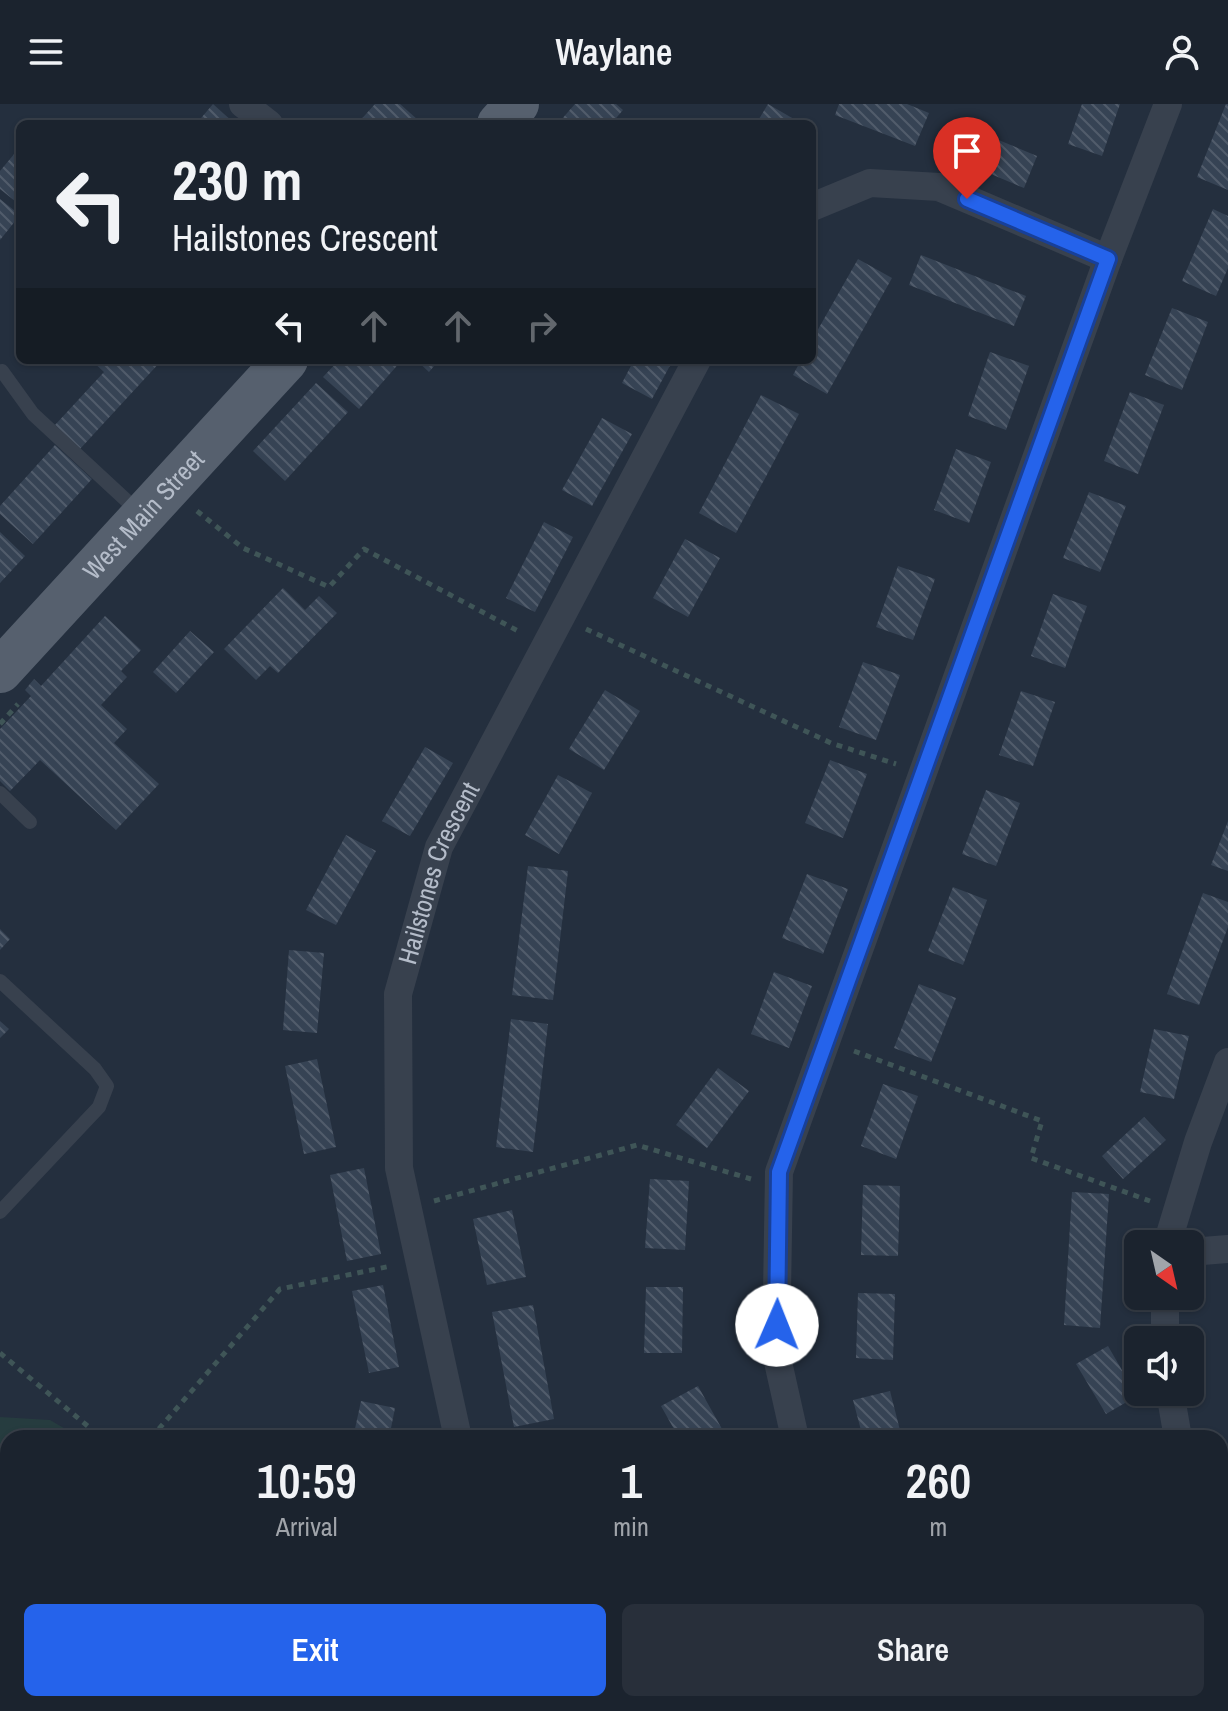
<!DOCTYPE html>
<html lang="en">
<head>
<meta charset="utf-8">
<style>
  :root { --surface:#1b232e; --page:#282f3a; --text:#f1f3f6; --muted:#a0a4aa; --line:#39404a; --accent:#2563eb }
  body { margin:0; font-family:"Archivo Narrow",sans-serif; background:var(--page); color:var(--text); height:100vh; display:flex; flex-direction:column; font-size:30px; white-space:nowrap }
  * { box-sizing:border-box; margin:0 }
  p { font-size:26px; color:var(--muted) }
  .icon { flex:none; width:44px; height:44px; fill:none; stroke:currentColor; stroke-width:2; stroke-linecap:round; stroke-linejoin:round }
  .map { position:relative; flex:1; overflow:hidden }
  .sheet { position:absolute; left:0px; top:1326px; width:1228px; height:282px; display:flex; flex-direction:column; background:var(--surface); border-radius:24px 24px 0 0; box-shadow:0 2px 6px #0004,0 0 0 2px var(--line) }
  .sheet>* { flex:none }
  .top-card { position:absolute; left:16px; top:16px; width:800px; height:244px; border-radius:12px; box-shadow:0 2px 6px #0004,0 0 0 2px var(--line); background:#1b232e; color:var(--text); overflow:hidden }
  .needle { width:52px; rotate:146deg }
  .buttons { position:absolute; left:1124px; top:1126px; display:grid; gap:16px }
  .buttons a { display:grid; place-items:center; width:80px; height:80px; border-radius:12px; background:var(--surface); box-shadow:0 2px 6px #0004,0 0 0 2px var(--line); font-size:40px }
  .pin { position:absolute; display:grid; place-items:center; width:68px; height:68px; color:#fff; margin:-82px -34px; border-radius:50% 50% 50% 0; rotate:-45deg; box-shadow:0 0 8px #0007 }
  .pin .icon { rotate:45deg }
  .me { position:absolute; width:88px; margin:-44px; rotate:1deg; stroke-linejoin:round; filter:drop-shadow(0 0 6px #0008) }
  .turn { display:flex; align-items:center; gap:28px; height:168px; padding:0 24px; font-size:36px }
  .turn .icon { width:104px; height:104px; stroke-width:2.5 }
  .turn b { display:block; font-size:56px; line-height:68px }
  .lanes { display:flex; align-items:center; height:76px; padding:0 24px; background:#0003; justify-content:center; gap:40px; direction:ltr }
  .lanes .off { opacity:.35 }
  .eta { display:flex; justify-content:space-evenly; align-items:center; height:136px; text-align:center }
  .eta b { font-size:48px; font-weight:600; line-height:56px }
  .cta { display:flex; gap:16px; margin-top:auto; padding:16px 24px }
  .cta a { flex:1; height:92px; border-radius:12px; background:var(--accent); color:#fff; font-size:32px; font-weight:600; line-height:92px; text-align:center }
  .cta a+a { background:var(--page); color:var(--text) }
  header { display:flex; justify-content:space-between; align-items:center; height:104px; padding:0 24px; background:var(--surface); font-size:36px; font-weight:600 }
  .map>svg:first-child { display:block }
  .grass { fill:#263c3f }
  .building { fill:url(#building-back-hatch) }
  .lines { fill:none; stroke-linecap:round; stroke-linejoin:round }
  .path { stroke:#3f5557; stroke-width:5; stroke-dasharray:6 6; stroke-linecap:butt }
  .service { stroke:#38414e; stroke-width:14 }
  .minor { stroke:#38414e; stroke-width:28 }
  .primary { stroke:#56606e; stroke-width:44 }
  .route-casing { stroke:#184099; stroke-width:20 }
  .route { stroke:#2563eb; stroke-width:14 }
  .labels { text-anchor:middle; stroke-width:8; stroke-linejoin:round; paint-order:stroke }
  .street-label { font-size:26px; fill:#b4bcc9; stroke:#1d2633 }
</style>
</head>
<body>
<header><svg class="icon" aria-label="menu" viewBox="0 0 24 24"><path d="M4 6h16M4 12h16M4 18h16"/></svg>Waylane<svg class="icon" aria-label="person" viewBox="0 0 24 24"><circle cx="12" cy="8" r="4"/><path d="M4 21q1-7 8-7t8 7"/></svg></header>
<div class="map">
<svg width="1228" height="1607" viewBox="0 0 1228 1607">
  <defs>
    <pattern id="building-back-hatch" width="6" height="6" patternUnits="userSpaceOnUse" patternTransform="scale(2)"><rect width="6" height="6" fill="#364354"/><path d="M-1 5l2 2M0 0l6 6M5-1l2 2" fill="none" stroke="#515c6b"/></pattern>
  </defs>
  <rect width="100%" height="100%" fill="#242f3e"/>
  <path class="grass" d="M0,1313L50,1316L81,1334H8V1600H260L263,1607H0Z"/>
  <path class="building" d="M213,0L235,20H196Z
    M375,0H400L418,16L414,20H357Z
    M575,0H616L623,6L611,20H565L561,16Z
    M768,0L799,18L798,20H756Z
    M839,0H907L929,9L915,42L835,11Z
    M1082,0H1120L1102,52L1068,40Z
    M1226,0H1228V86L1197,73Z
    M955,18L1037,52L1024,84L941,49Z
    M20,43V101L0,85V67Z
    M0,95L20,111L0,136Z
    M1213,105L1228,112V164L1216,192L1182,177Z
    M921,151L1026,192L1014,222L909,181Z
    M858,155L892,174L827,290L793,271L801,256H812V236Z
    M1172,204L1208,218L1182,286L1145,271Z
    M990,248L1029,262L1006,326L968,312Z
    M91,256H162L80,345L55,321L104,268Z
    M339,256H402L359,305L323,273Z
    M416,256H439L429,268Z
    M634,256H673L652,295L622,279Z
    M316,279L348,308L285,377L253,347Z
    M1130,288L1164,301L1138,370L1104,357Z
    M761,291L799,310L736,429L699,409Z
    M602,314L632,330L592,402L562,386Z
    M55,341L92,375L33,440L0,410V402Z
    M956,345L991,358L969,419L934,406Z
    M1089,388L1126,402L1100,468L1063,454Z
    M544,418L573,433L535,508L506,494Z
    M0,428L25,452L0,479Z
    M685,435L720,454L688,513L653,494Z
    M898,462L935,475L913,536L876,523Z
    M283,484L305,506L319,492L337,509L278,569L270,562L256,576L224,545Z
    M1053,490L1087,502L1065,564L1031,552Z
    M105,512L141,546L121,567L127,573L101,601L127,625L114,639L159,680L116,726L40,656L10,687L0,677V625L31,592L25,586L34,575L41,582Z
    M190,527L214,548L176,589L153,568Z
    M863,558L900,571L876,636L839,623Z
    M605,586L640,607L604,666L569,645Z
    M1021,587L1055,598L1033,662L999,651Z
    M425,643L453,659L410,732L382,717Z
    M830,656L867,670L843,734L805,719Z
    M558,671L592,689L559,750L525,731Z
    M986,686L1020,699L996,762L962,750Z
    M1228,717V767L1211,761Z
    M346,731L376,747L336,821L306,806Z
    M528,762L568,767L553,896L512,891Z
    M807,770L848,785L823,850L782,834Z
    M953,783L987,796L963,861L928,847Z
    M1203,789L1228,798V823L1199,901L1167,890Z
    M0,825L10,835L0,846Z
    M289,846L324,849L317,929L283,926Z
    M774,868L812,882L789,944L751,930Z
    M919,880L956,894L931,958L894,944Z
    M511,915L548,920L533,1048L496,1043Z
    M0,917L9,925L0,934Z
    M1154,925L1189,932L1174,995L1140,988Z
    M317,955L336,1043L304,1050L285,962Z
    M718,964L749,987L707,1044L676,1021Z
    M883,980L918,992L896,1055L861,1042Z
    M1144,1013L1166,1036L1123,1075L1102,1052Z
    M364,1064L381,1150L347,1157L330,1071Z
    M650,1075L689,1077L685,1146L645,1144Z
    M863,1081L900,1082L898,1152L861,1151Z
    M1072,1088L1109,1090L1100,1224L1064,1221Z
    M512,1106L526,1173L487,1181L473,1115Z
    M383,1181L399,1263L369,1269L352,1187Z
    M646,1183H683L682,1249H644Z
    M858,1189L895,1190L893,1256L856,1254Z
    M533,1201L554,1315L514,1323L492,1208Z
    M1108,1242L1137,1292L1106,1310L1076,1260Z
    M698,1282L727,1334H679L661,1302Z
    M890,1287L902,1334H863L853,1296Z
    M361,1297L395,1304L389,1334H353Z
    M1143,1326L1144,1334H1103V1332Z
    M171,1600H250L253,1607H174Z
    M416,1600H436L426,1607H421Z
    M922,1600H962L964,1607H924Z
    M1148,1600H1183L1185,1607H1150Z"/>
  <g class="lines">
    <path class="path" d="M197,407L243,444L329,483L364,445L520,528
      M586,525L831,639L896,660
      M0,620L18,600
      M854,947L1042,1017L1031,1054L1150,1097
      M434,1097L637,1041L751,1075
      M0,1249L102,1334
      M151,1334L280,1185L391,1162"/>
    <path class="service" d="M2,267L33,310L141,410
      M0,689L30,718
      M0,877L95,965L107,982L99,1003L0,1108"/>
    <g class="minor">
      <path d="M243,0L269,20"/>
      <path d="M812,103L870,79L939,83L1108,155"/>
      <path d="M1167,1140L1198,1038L1228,958"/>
      <path d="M1190,1148L1228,1145"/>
      <path d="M1165,1192V1236"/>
      <path d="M1170,1288L1178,1334"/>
      <path id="s1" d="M458,1334L399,1064L398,890L439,743L697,256"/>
      <path d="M795,1334L776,1249L779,1068L1108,155L1168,0"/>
      <path d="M542,1600L548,1607"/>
      <path d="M858,1600L860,1607"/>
      <path d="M1220,1600L1221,1607"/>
      <path d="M711,1607L739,1600"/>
    </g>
    <g class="primary">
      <path d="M499,20L517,0"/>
      <path id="s2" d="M0,567L286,256"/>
    </g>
  </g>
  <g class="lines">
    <defs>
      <path id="route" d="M777,1221L779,1068L1108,155L967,95"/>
    </defs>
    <use href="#route" class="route-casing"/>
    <use href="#route" class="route"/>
  </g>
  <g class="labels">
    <g class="street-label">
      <text dy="9" stroke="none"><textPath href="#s2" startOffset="212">West Main Street</textPath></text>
      <text dy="9" stroke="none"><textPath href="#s1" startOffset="578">Hailstones Crescent</textPath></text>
    </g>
  </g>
</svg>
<div class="buttons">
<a><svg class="needle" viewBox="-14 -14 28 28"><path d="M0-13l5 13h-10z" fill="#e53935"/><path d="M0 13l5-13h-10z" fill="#a0a4aa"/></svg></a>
<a><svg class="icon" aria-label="sound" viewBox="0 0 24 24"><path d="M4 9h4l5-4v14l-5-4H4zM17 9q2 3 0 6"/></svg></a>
</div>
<div class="pin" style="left:967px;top:95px;background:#d93025"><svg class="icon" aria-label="arrive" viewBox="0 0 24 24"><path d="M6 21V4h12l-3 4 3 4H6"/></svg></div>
<svg class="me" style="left:777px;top:1221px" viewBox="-20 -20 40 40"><circle r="19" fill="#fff"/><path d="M0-13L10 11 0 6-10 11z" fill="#2563eb"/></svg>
<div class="top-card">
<div class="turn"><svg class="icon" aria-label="left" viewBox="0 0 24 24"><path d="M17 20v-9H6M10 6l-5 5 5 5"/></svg><div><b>230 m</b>Hailstones Crescent</div></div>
<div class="lanes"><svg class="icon" aria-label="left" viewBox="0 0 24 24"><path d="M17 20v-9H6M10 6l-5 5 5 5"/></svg><svg class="icon off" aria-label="ahead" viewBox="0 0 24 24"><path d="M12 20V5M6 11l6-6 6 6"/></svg><svg class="icon off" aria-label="ahead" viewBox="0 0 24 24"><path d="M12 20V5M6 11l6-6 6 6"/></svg><svg class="icon off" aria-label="right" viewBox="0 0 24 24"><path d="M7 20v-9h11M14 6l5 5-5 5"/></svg></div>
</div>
<section class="sheet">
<div class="eta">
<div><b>10:59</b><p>Arrival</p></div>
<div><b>1</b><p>min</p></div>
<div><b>260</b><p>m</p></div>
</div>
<div class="cta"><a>Exit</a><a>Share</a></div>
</section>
</div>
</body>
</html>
